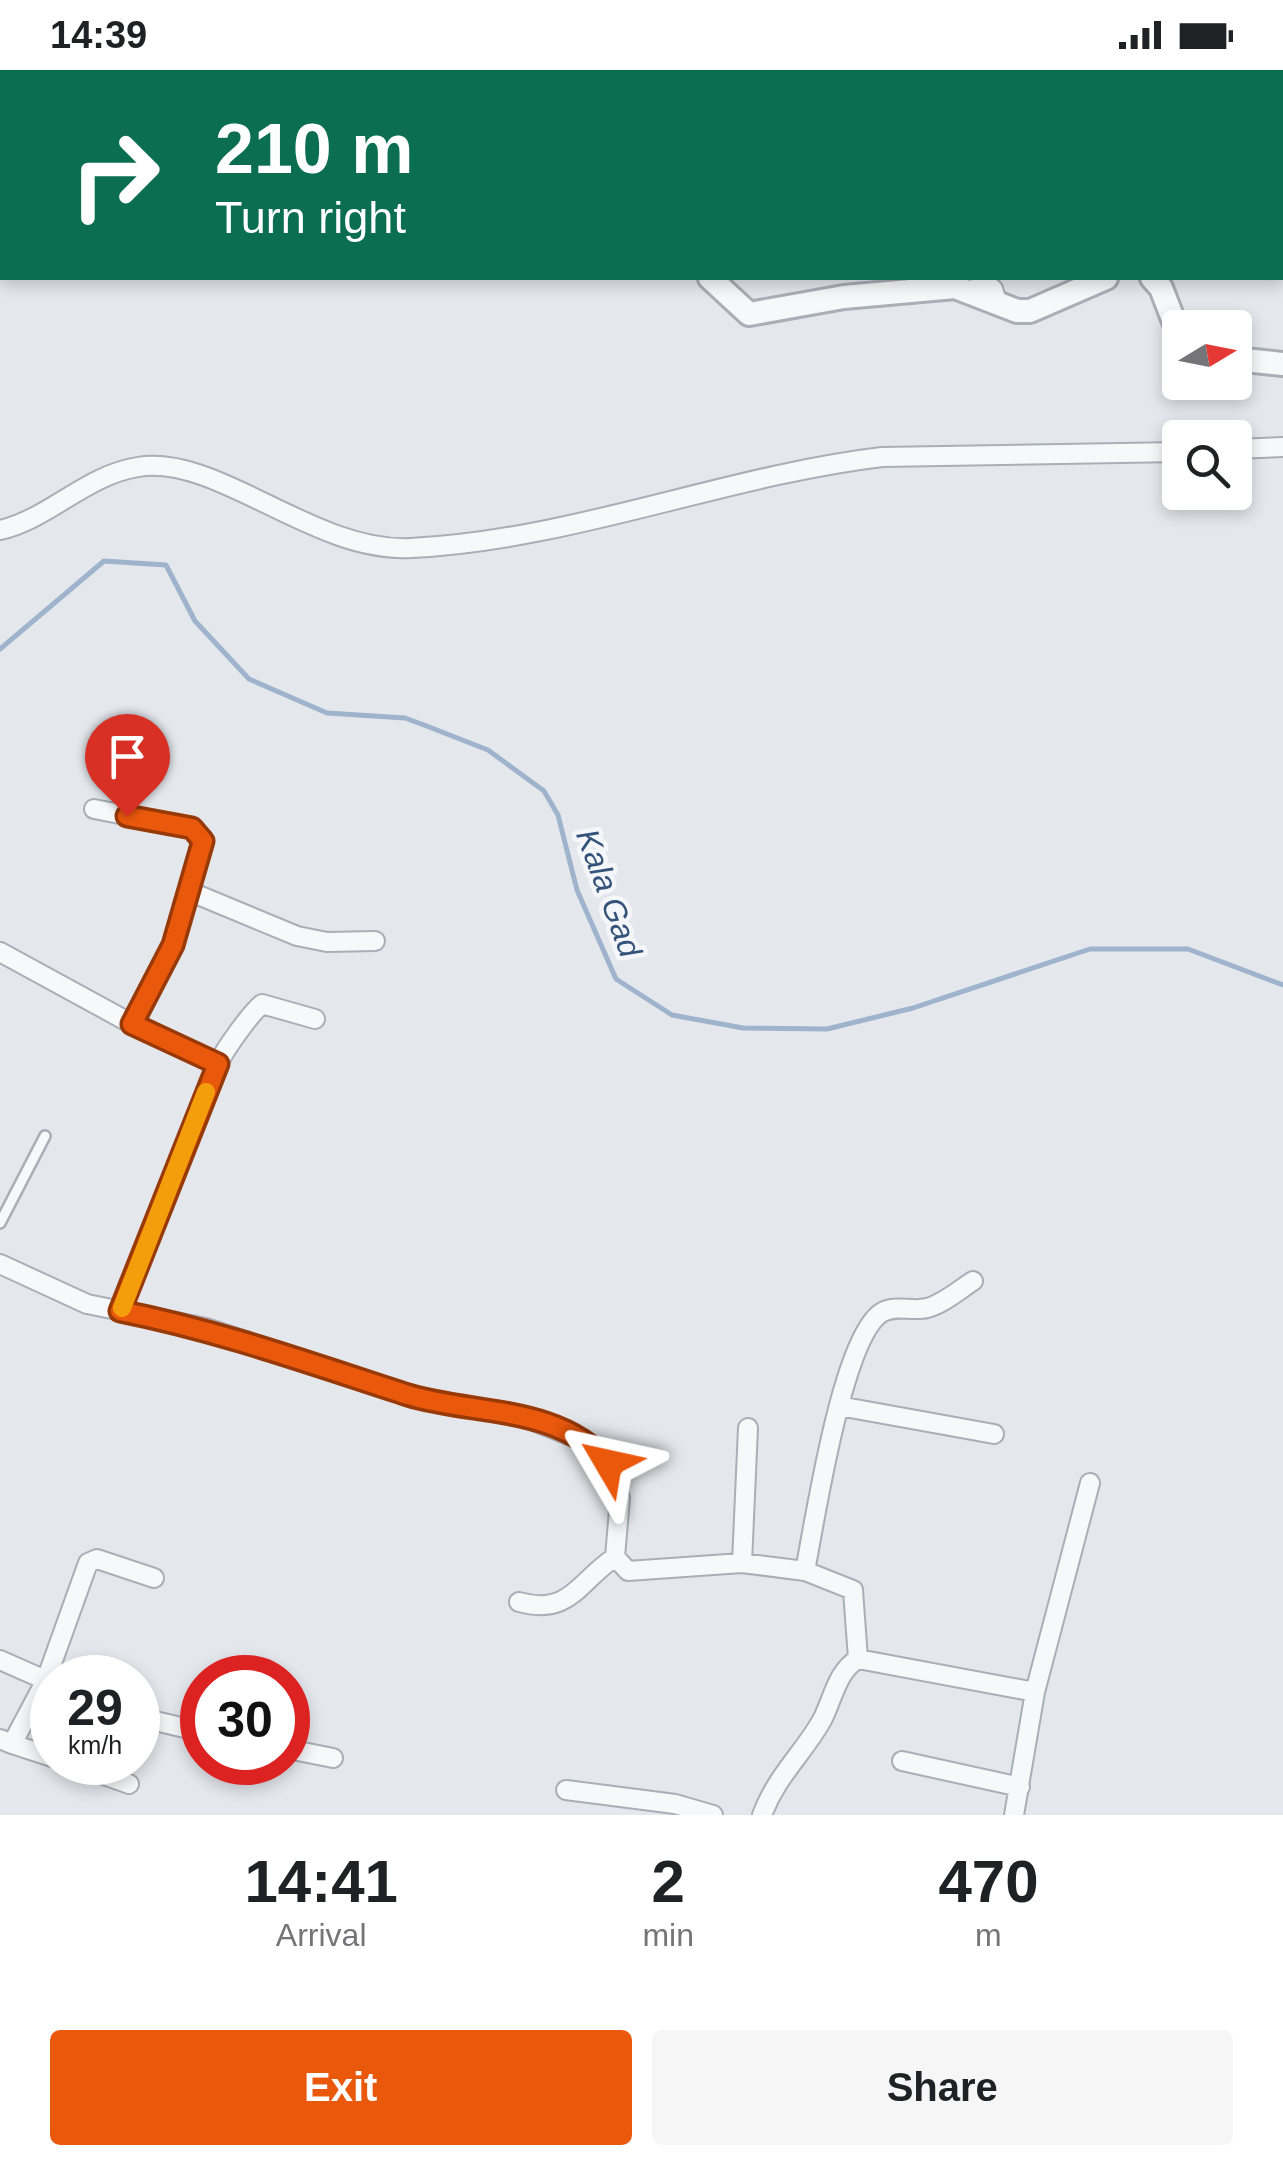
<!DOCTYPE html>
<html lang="en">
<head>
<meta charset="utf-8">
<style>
  :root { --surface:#fff; --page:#f6f6f6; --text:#202124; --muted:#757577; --accent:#ea580c }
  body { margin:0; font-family:Helvetica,sans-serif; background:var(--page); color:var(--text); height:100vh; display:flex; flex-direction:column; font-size:38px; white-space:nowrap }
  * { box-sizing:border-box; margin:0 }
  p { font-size:32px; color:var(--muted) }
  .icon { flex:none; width:55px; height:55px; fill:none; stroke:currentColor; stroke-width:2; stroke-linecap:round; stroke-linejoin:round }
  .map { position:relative; height:1745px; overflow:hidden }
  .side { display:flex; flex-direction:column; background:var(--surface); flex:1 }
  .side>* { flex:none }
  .guide { position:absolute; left:0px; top:0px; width:1285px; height:210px; box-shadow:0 5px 15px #0003; background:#0b6e4f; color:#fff; overflow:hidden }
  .needle { width:65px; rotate:80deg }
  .controls { position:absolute; left:1162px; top:240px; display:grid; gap:20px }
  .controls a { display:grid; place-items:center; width:90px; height:90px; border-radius:10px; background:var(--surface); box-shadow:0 5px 15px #0003; font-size:50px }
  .speed { position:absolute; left:30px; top:1585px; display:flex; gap:20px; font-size:50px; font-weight:700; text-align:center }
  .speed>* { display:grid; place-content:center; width:130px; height:130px; border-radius:50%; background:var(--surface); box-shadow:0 5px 15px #0003; line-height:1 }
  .speed small { font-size:25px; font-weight:400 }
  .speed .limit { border:15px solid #d22; background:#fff; color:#111 }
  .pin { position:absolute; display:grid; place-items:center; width:85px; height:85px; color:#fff; margin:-102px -42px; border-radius:50% 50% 50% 0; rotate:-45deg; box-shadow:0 0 10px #0007 }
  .pin .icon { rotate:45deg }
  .me { position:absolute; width:110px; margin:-55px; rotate:306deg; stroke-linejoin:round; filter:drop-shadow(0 0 8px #0008) }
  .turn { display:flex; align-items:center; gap:35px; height:210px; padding:0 50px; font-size:45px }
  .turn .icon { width:130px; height:130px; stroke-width:2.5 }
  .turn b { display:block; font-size:70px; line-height:85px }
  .eta { display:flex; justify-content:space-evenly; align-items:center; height:170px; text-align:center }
  .eta b { font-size:60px; font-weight:800; line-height:70px }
  .primary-button { display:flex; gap:20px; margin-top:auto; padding:20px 50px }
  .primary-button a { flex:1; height:115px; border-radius:10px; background:var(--accent); color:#fff; font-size:40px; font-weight:800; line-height:115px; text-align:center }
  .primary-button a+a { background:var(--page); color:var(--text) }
  .status { display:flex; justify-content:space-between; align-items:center; height:70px; padding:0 50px; background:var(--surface); direction:ltr }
  .status svg { height:28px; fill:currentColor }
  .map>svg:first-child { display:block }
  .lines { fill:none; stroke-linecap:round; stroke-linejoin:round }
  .stream { stroke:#9fb4cc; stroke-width:5 }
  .service-casing { stroke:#a9aeb7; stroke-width:14 }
  .minor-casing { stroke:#a9aeb7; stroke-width:22 }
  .tertiary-casing { stroke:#a9aeb7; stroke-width:28 }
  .service { stroke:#f7f8fa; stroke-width:9 }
  .minor { stroke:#f7f8fa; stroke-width:18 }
  .tertiary { stroke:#f7f8fa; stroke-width:22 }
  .route-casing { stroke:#983908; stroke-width:25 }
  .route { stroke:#ea580c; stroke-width:18 }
  .slow { stroke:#f59e0b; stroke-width:18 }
  .labels { text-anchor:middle; stroke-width:9; stroke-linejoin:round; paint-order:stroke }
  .water-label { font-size:32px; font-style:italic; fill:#34527a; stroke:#f4f6f9 }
</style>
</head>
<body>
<div class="status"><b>14:39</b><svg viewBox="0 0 49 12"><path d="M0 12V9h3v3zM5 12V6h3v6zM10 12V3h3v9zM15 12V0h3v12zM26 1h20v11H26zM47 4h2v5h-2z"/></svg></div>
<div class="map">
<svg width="1283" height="1745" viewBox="0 0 1283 1745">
  <rect width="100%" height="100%" fill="#e4e7ec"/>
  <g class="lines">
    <path class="stream" d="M0,579L104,491L166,495L195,551L249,609L327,643L405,648L424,655L488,680L544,721L558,745L577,820L616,909L672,945L743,958L827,959L913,938L1090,879H1188L1283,915"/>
    <defs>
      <path id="service" d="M0,1153L45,1066"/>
      <path id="minor" d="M129,2L130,0
        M503,2L508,0
        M833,2L835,0
        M0,163L2,162
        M979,208L993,219L997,231
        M1235,379L1283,377
        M0,460C49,449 86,405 138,397C218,384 313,483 411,478C573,470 723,406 882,387L1180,382
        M94,739L193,758L203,771L173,875L132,954
        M191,822L297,866L327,872L375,871
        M0,882L132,954L218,994L120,1241
        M218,994C225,979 250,944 262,934L315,949
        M0,1194L87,1234L206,1258L410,1325L526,1348L584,1371L607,1393L620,1428L615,1487L628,1501L742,1493
        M839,1336L994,1364
        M748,1358L742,1493L805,1501
        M519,1532C570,1546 578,1512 615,1487
        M858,1589L853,1520L805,1501C815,1450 842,1269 881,1243C894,1234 912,1242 927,1238C943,1234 959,1220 973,1211
        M0,1590L52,1613
        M138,1647L202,1662
        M0,1669L12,1674L46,1610L88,1493L97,1489L154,1508
        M12,1674L52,1687
        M288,1679L333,1688
        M902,1691L1020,1717
        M67,1692L129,1714
        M566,1720L675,1734L713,1745
        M762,1745C777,1705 803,1684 822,1650C833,1629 837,1601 858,1589L1035,1622
        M1014,1745L1035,1622L1090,1413"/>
      <path id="tertiary" d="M0,139L2,138
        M710,208L749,244L844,227L955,217L1017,241H1030L1106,208
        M1152,208L1161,218L1180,267
        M1235,289L1283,294"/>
    </defs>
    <use href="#service" class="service-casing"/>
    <use href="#minor" class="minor-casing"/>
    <use href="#tertiary" class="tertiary-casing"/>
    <use href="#service" class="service"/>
    <use href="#minor" class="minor"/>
    <use href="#tertiary" class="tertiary"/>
  </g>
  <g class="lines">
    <defs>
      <path id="route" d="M127,746L192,758L203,771L173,875L132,954L218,994L120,1241C220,1261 312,1294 408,1325C473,1345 559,1335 608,1393"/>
    </defs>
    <use href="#route" class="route-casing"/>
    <use href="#route" class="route"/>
    <path class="slow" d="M122,1238L206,1022"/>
  </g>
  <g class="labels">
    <g class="water-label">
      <text transform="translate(609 823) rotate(70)" y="11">Kala Gad</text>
    </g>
  </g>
</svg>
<div class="controls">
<a><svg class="needle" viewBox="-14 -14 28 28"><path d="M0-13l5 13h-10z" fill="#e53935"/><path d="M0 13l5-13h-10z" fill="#757577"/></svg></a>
<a><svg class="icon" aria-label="search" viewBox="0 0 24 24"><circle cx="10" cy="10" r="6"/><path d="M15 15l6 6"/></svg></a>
</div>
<div class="speed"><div>29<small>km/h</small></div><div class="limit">30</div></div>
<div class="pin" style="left:127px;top:746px;background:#d93025"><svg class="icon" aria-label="arrive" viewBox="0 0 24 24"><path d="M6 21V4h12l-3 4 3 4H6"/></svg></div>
<svg class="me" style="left:608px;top:1393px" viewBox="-20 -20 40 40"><path d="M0-17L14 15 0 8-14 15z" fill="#ea580c" stroke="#fff" stroke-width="4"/></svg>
<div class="guide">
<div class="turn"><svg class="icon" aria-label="right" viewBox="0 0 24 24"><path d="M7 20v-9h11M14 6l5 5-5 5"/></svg><div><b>210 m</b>Turn right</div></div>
</div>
</div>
<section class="side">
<div class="eta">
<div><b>14:41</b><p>Arrival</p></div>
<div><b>2</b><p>min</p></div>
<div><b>470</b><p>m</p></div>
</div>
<div class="primary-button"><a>Exit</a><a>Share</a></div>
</section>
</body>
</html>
